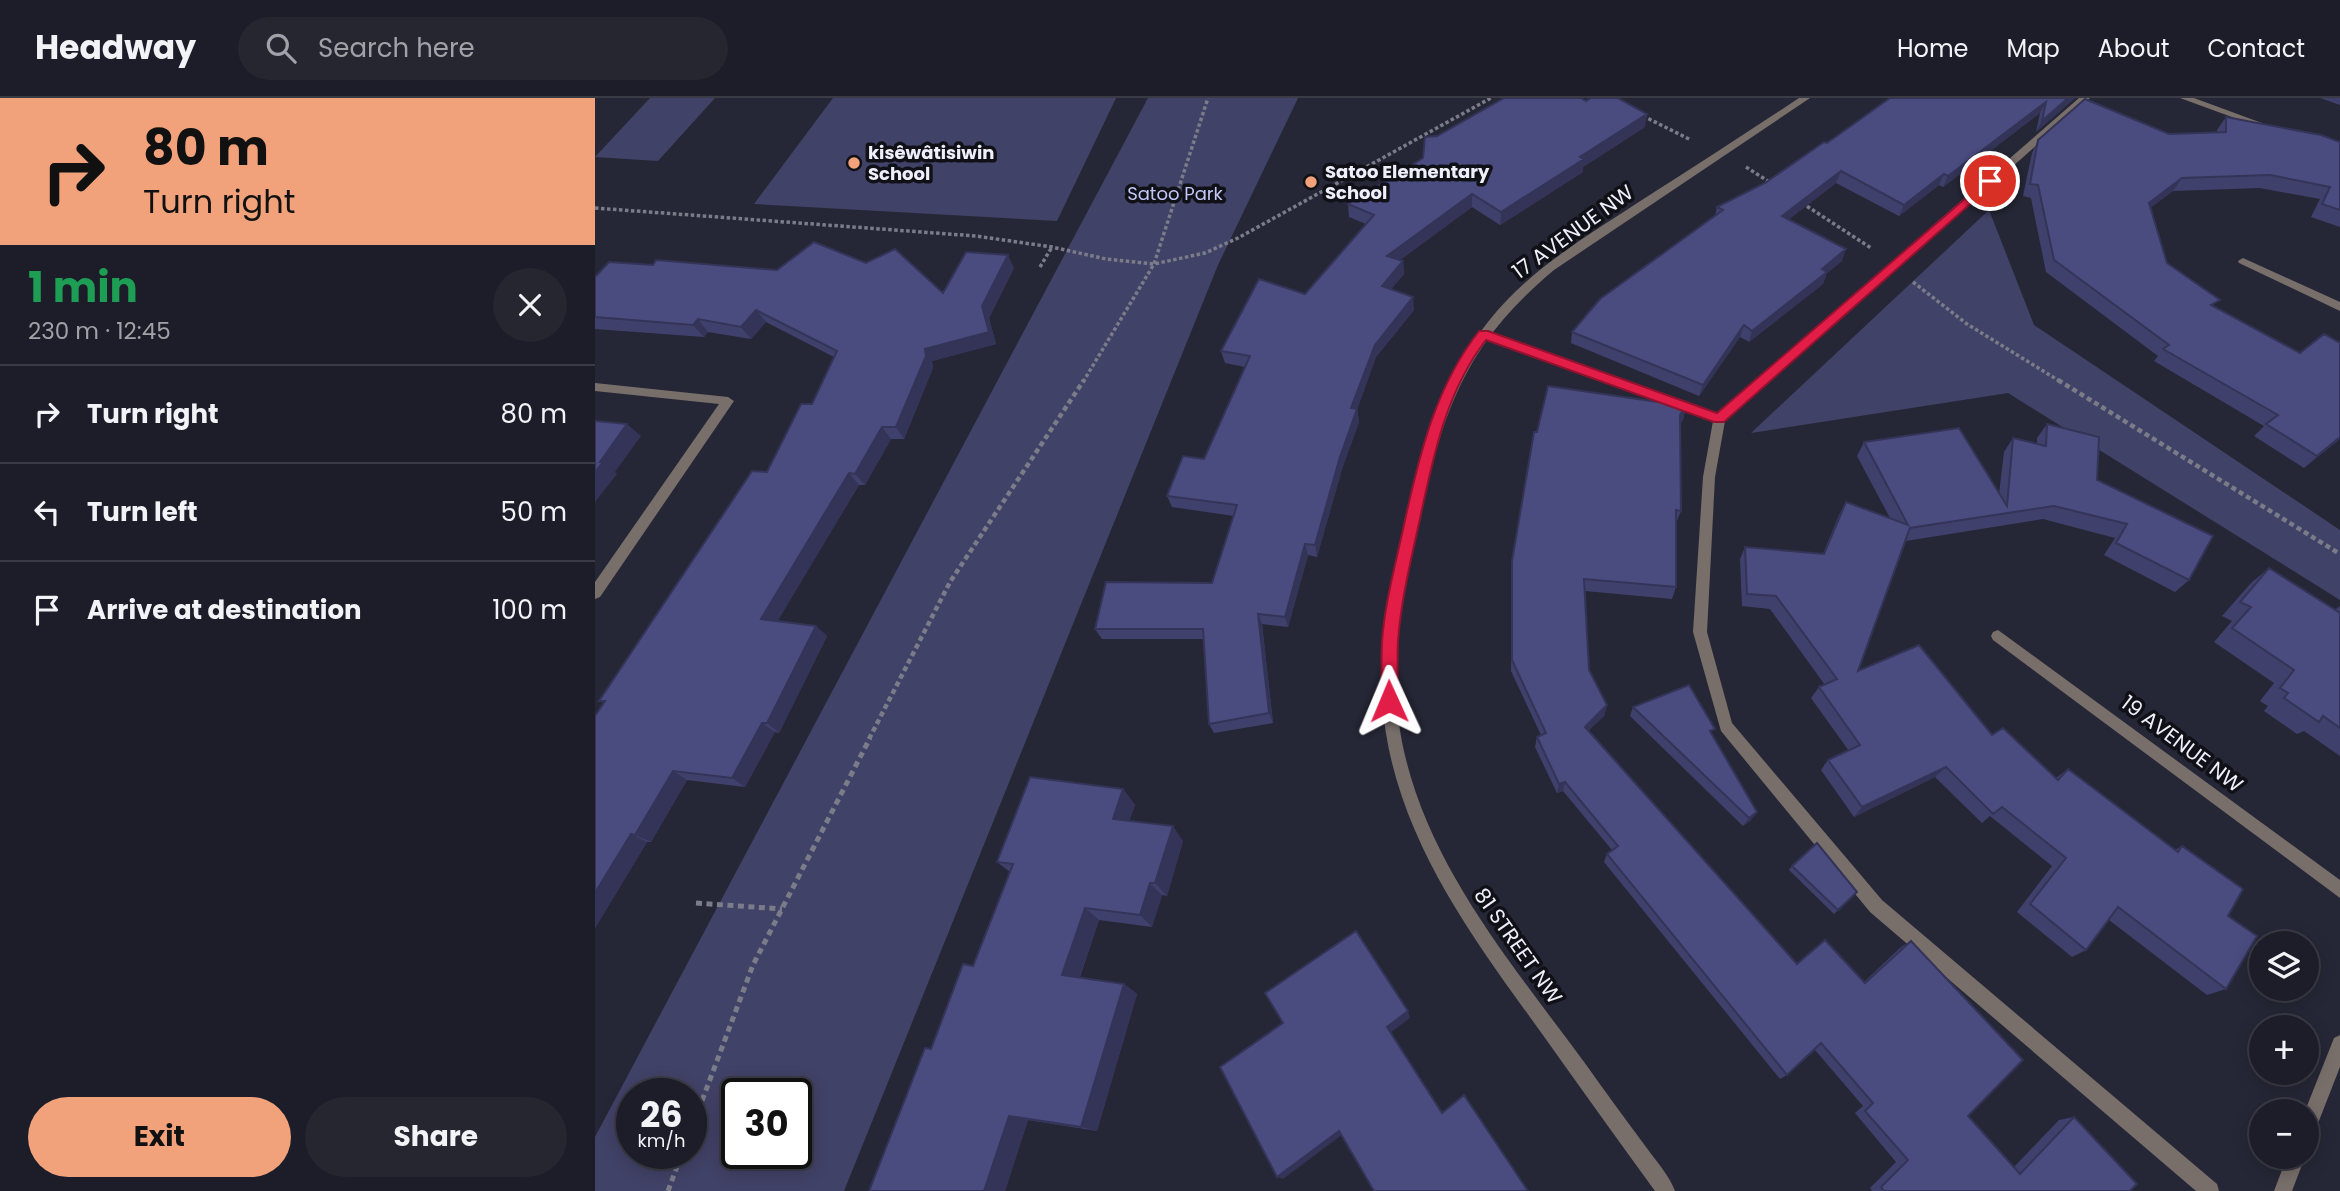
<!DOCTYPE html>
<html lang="en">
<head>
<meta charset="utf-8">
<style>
  :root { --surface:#1c1d28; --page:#252630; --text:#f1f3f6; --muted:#a0a2a8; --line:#3a3b45; --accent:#f1a27b }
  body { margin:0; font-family:Poppins,sans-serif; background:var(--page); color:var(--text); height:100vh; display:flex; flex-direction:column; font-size:26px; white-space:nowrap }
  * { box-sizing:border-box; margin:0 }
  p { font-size:23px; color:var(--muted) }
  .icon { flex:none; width:38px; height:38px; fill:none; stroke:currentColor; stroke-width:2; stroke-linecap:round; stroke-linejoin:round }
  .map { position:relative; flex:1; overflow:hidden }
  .side { display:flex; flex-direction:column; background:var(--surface); width:595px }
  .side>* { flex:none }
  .guide { background:#f1a27b; color:#111; overflow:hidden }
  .tools { position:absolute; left:1654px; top:833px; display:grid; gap:14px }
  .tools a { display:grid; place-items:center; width:70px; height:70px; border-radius:50%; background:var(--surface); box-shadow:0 4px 18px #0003,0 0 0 2px var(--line); font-size:35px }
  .speed { position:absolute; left:21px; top:980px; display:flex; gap:14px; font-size:35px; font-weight:700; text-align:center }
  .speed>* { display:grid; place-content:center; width:91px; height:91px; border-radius:50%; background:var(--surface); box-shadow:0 4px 18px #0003,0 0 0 2px var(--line); line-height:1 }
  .speed small { font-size:18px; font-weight:400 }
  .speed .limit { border:4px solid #111; border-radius:10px; background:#fff; color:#111 }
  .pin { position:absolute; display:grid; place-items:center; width:60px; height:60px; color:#fff; margin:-30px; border:4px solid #fff; border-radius:50%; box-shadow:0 2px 7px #0007 }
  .me { position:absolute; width:77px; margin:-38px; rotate:359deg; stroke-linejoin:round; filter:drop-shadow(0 0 5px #0008) }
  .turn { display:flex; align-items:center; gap:24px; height:147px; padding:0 28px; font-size:32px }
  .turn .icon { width:91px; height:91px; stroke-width:2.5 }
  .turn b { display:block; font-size:49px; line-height:60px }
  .round { display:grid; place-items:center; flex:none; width:74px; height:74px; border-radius:37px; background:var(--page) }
  .summary { display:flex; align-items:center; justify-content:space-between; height:119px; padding:0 28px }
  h1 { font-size:42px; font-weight:700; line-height:52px; color:#1e9e55 }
  .primary-button { display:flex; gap:14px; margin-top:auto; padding:14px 28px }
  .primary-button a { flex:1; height:80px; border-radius:42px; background:var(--accent); color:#111; font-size:28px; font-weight:700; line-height:80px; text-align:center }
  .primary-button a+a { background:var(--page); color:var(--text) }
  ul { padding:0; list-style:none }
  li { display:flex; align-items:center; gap:21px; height:98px; padding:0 28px; border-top:2px solid var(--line) }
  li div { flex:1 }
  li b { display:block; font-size:26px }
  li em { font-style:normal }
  header { display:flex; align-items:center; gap:42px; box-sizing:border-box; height:98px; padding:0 35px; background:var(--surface); border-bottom:2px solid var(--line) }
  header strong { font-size:33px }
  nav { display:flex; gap:38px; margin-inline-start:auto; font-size:24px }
  .search { width:490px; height:63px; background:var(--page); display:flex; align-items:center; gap:18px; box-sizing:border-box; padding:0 24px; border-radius:38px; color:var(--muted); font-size:26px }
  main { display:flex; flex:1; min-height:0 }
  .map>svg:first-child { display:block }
  .green { fill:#414267; fill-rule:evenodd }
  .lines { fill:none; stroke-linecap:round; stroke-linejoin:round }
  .path-far2 { stroke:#7b7c89; stroke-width:3.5; stroke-dasharray:3.5 2.5; stroke-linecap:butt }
  .path-far1 { stroke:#7b7c89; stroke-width:4.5; stroke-dasharray:5 3.5; stroke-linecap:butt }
  .path { stroke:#7b7c89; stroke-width:5; stroke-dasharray:6 4.5; stroke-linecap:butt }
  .service { fill:#786f6b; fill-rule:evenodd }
  .minor { fill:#786f6b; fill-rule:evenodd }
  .wall { fill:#40406c }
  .shaded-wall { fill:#343458 }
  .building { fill:#4a4b7e; stroke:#343458; stroke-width:2 }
  .route { fill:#e11d48; stroke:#92132f; stroke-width:2 }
  .poi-dot { fill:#f1a27b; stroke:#101017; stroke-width:2.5 }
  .labels { text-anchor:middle; stroke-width:7; stroke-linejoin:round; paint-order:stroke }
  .far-poi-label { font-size:18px; font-weight:bold; fill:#eeeffa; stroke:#101017; text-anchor:start }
  .far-park-label { font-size:18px; fill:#c3c7f8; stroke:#101017 }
  .street-label { font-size:21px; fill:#eeeffa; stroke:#101017 }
</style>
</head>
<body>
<header>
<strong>Headway</strong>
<div class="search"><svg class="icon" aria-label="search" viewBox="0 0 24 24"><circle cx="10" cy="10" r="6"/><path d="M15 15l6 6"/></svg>Search here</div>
<nav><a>Home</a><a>Map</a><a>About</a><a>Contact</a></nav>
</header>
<main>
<section class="side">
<div class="guide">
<div class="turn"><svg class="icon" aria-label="right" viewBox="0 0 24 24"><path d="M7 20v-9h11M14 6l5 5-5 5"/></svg><div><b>80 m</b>Turn right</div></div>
</div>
<div class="summary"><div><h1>1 min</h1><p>230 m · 12:45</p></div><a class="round"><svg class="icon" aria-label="close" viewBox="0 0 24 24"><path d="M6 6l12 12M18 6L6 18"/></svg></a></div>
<ul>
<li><svg class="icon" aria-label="right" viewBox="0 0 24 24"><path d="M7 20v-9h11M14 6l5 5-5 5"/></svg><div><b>Turn right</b></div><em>80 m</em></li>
<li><svg class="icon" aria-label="left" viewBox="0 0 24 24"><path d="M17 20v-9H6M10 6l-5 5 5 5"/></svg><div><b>Turn left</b></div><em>50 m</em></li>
<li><svg class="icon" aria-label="arrive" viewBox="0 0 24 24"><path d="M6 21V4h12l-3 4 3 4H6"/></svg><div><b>Arrive at destination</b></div><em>100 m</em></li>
</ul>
<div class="primary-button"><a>Exit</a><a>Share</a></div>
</section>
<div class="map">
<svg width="1745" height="1093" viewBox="0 0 1745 1093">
  <rect width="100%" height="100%" fill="#262736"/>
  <path class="green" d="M55,0H120L63,63L0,59Z
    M238,0H521L462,123L159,106Z
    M553,0H703L623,167L249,1093H0V1039ZM37,996H96V1055H37ZM142,996H201V1055H142Z
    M1394,112L1439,227L1745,432V502L1413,295L1156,335Z"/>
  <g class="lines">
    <path class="path-far2" d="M1048,18L1096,42
      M1151,69L1176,85
      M1207,105L1276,150
      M0,110L381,138L457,149L511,161L559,166L610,155L643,140L896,0
      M445,169L457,149
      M1318,184L1372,226L1466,284
      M488,284L559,166L613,0"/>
    <path class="path-far1" d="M1463,282L1745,456
      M274,641L355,484L489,282"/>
    <path class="path" d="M101,805L187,811
      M96,1032L158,867L275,640
      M73,1093L87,1055"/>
    <path class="service" d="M1484,0H1495L1130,323L1120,379L1112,534L1137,625L1287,802L1622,1086L1624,1093H1601L1275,814L1126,633L1098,534L1108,379L1118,323L884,239L882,236L884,233H892L1122,316Z
      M1585,0H1599L1683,31L1675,33Z"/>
    <path class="minor" d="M1204,0H1215L959,172C868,248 848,314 823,426C813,476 801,526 801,577C799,730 907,852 992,968C1011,995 1031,1022 1051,1049C1061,1063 1074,1077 1080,1093H1060C1021,1040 983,986 945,933C872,832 795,729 787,600C783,541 798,483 811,426C829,342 852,264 913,201C953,160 1003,131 1050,100C1102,67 1153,34 1204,0Z
      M1648,160L1745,204V213L1644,165L1643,163Z
      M0,285L133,299L139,303L5,499L0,501V484L124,306L0,293Z
      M1403,532L1745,782V800L1398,542L1396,538L1398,534Z
      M1745,937V969L1718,1038L1712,1041L1710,1013L1739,940Z
      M1692,1059H1710L1697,1093H1679Z"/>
  </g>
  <path class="wall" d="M1295,0H1480L1441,34L1445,15L1348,89L1344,87L1304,118L1241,85L1194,121L1247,163L1232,175L1228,186L1154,244L1145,239L1104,298L976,245L977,234L1120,118L1122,109L1170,85L1232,45Z
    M1725,0H1745V7Z
    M1631,19L1745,44V129L1716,119L1725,101L1665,90L1578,93L1555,110L1572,165L1619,209L1705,255L1745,245V341L1709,370L1659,338L1669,328L1559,263L1563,258L1451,174L1436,100L1428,98L1437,55L1443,42L1622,35V32Z
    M1050,29L988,69V74L905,127L877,109L805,162L808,163L809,176L796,191L819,212L781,259L762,311L764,324L747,371L722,459L713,457L693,529L667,526L678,625L619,635L614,626L608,541H507L500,531L617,485L639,418L577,409L572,398L609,361L650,269L630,265L626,253L710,196L771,126L754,119L753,106Z
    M419,170L394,220L401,246L337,263L338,270L309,341H296L270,387H264L182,523L221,528L232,538L184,635L180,634L150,689L92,682L56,744H52L0,830L9,605L4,603L172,374L217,306L239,259L171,224L156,241L113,234L109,239L0,231V178L348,195Z
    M1091,308L1088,322L1085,326L1086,413L1081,425V489L1077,501L990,493L994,572L1012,607L1009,618L993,633L1201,866L1269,884L1306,849L1316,843L1373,1018L1419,1069L1464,1022L1479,1019L1535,1093H1277L1275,1090L1301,1064L1260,1015L1268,1008L1220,952L1192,977L1185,981L1009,764L1012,756L1017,752L968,693L962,695L940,649L942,639L946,637L916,573L917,463L942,334Z
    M1452,326L1594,482L1580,494L1509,457L1520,440L1448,421L1311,443L1263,573L1397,637L1461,680L1473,671L1580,752L1587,748L1633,818L1631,891L1612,897L1514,822L1491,852L1477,859L1422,814L1457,768L1395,718L1387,725L1340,679L1259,719L1226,672L1233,662L1254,653L1216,600L1224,589L1230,587L1175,511L1147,508L1145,461L1150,449L1228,456L1244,417L1251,404L1295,420L1262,358L1269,344L1404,396L1409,354L1418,340L1442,346V340Z
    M1674,470L1740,512L1745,508V658L1709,633L1702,636L1669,613L1673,608L1665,603L1679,585L1619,544L1637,523L1627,518L1656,485Z
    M1038,609L1117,636L1156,722L1148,728L1035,618Z
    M528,691L540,707L534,723L588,743L572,798L567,797L557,829L504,822L485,879L529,886L542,896L502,1033L433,1022L410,1093L336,951L378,868L415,774L402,764Z
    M1197,768L1262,794L1239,816L1194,772Z"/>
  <path class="shaded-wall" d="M1473,0H1480L1441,34L1447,23Z
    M1451,4L1445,15L1348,89L1353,78Z
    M1052,16L1050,29L988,69V74L905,127L906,114L985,59Z
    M1246,73L1241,85L1184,129L1187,118Z
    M1349,76L1344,87L1304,118L1309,107Z
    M1587,80L1578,93L1545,117L1554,105Z
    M877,96V109L793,171L792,158Z
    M1251,151L1247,163L1232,175L1228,186L1154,244L1157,233Z
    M413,157L419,170L394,220L401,246L337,263L338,270L309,341L301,329L330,251L387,208Z
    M808,163L809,176L788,201L787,188Z
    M818,199L819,212L781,259L758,323L756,310L780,247Z
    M161,212L171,224L156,241L146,229Z
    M103,221L113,234L109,239L98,227Z
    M1149,227L1145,239L1104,298L1108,287Z
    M1091,308L1088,322L1082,331L1085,317Z
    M762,311L764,324L747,371L722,459L720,447L745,359Z
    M32,326L46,338L20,374L22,376L0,404V374L5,364Z
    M287,329L296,341L270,387L260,376Z
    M1745,339V341L1709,370L1722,358Z
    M254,375L264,387L178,531L166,521Z
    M710,446L713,457L693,529L690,519Z
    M663,516L667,526L678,625L674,615Z
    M221,528L232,538L184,635L172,625Z
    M1012,607L1009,618L987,639L990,629Z
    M167,625L180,634L150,689L137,680Z
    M1351,669L1340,679L1259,719L1267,709Z
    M78,673L92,682L56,744L40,737Z
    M970,684L968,693L962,695L964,686Z
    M528,691L540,707L530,735L518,721Z
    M1162,714L1156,722L1148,728L1154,720Z
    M578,728L588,743L572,798L560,785Z
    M36,736L52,744L0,830V795Z
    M555,785L567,797L557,829L545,817Z
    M490,810L504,822L482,886L467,877Z
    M529,886L542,896L502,1033L486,1029Z
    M813,913L815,920L795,935L792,929Z
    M414,1018L433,1022L410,1093H389Z
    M744,1033L748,1036L688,1081L682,1079Z"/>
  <path class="building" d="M909,0H986L991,3L996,0H1023L1052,16L985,59L989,61L906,114L877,96L792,158L808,163L787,188L818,199L780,247L756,310L762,311L745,359L720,447L710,446L690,519L663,516L674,615L614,626L608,531H500L511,484L617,485L642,407L572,398L588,358L609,361L655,258L626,253L664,181L710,196L779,117L753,106L828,60L830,39L842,38Z
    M1295,0H1473L1447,23L1451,4L1353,78L1349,76L1309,107L1246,73L1187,118L1251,151L1227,171L1232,174L1157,233L1149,227L1108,287L977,234L1005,201L1128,112L1122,109L1170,85L1229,44L1232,45Z
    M1490,1L1574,36L1631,34V19L1726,37L1745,44V112L1727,106L1735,89L1675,77L1587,80L1554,105L1572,165L1625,202L1616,207L1705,255L1729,236L1745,245V339L1722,358L1671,326L1683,317L1568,251L1574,247L1459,162L1443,87L1435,86L1443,42Z
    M219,144L271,165L300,151L348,195L371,154L413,157L387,208L394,234L330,251L331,258L301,329H287L260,376L254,375L166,521L221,528L172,625H167L137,680L78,673L40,737L36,736L0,795V618L10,603H4L157,373L172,374L206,306H217L242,253L161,212L146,229L103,221L98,227L0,219V178H1L14,164L58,167L61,162L182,172Z
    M953,288L1091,308L1085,317L1086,413L1081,412V489L989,481L994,572L1012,607L990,629L1202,866L1230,842L1270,885L1316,843L1428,962L1373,1018L1425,1076L1479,1019L1542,1086L1535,1093H1289L1286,1089L1313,1062L1270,1013L1278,1005L1226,945L1192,977L1012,756L1023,748L970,684L964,686L942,639L951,635L917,562V463L939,334H942Z
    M0,323L32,326L5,364H8L0,374Z
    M1452,326L1504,339L1502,382L1618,438L1594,482L1521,445L1532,426L1459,408L1315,430L1263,573L1324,547L1397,637L1408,630L1463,682L1473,671L1583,754L1587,748L1648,791L1633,818L1662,838L1631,891L1523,809L1491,852L1435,806L1471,760L1407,709L1398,716L1351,669L1267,709L1233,662L1265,647L1224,589L1242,581L1181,498L1152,496L1150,449L1229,456L1251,404L1313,427L1269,344L1364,330L1412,408L1418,340L1451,348Z
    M1674,470L1745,515V630L1728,618L1724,624L1689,600L1693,595L1685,590L1699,572L1637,530L1656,509L1645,504Z
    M1094,587L1120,631L1115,633L1162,714L1154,720L1038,609Z
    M435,679L528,691L518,721L578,728L560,785H555L545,817L490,810L467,877L529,886L486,1029L414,1018L389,1093H274L330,950L336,951L368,866L378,868L418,766L402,764Z
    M1222,745L1262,794L1243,812L1197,768Z
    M761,833L813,913L792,929L847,1015L869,997L933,1093H779L744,1033L682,1079L625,969L688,925L670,895Z"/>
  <path class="route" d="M1395,79L1400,83L1399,85L1129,324H1119L891,242C852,292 839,355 826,416C817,458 806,501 803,543C802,563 803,583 803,603L800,608L794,610L788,608L786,603C787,583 786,563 787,543C790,502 802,461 810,422C825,354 841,288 884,233H893L1122,315Z"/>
  <g class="poi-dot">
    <circle cx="259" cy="65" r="7"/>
    <circle cx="716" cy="84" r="7"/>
  </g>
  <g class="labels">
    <g class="far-poi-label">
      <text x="273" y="61">kisêwâtisiwin<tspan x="273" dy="21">School</tspan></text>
      <text x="730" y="80">Satoo Elementary<tspan x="730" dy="21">School</tspan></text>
    </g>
    <g class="far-park-label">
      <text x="580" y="102">Satoo Park</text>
    </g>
    <g class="street-label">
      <text transform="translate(978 134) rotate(-36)" y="7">17 AVENUE NW</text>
      <text transform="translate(1587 646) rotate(37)" y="7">19 AVENUE NW</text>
      <text transform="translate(923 848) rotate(55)" y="7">81 STREET NW</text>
    </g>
  </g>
</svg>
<div class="tools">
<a><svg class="icon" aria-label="layers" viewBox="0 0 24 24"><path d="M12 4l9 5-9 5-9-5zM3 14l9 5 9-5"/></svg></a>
<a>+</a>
<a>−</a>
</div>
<div class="speed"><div>26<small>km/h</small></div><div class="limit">30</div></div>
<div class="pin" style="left:1395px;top:83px;background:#d93025"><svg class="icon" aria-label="arrive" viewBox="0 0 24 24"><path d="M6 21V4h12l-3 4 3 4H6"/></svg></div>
<svg class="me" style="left:794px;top:603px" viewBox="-20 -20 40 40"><path d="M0-17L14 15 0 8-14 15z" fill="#e11d48" stroke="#fff" stroke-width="4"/></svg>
</div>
</main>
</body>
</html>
